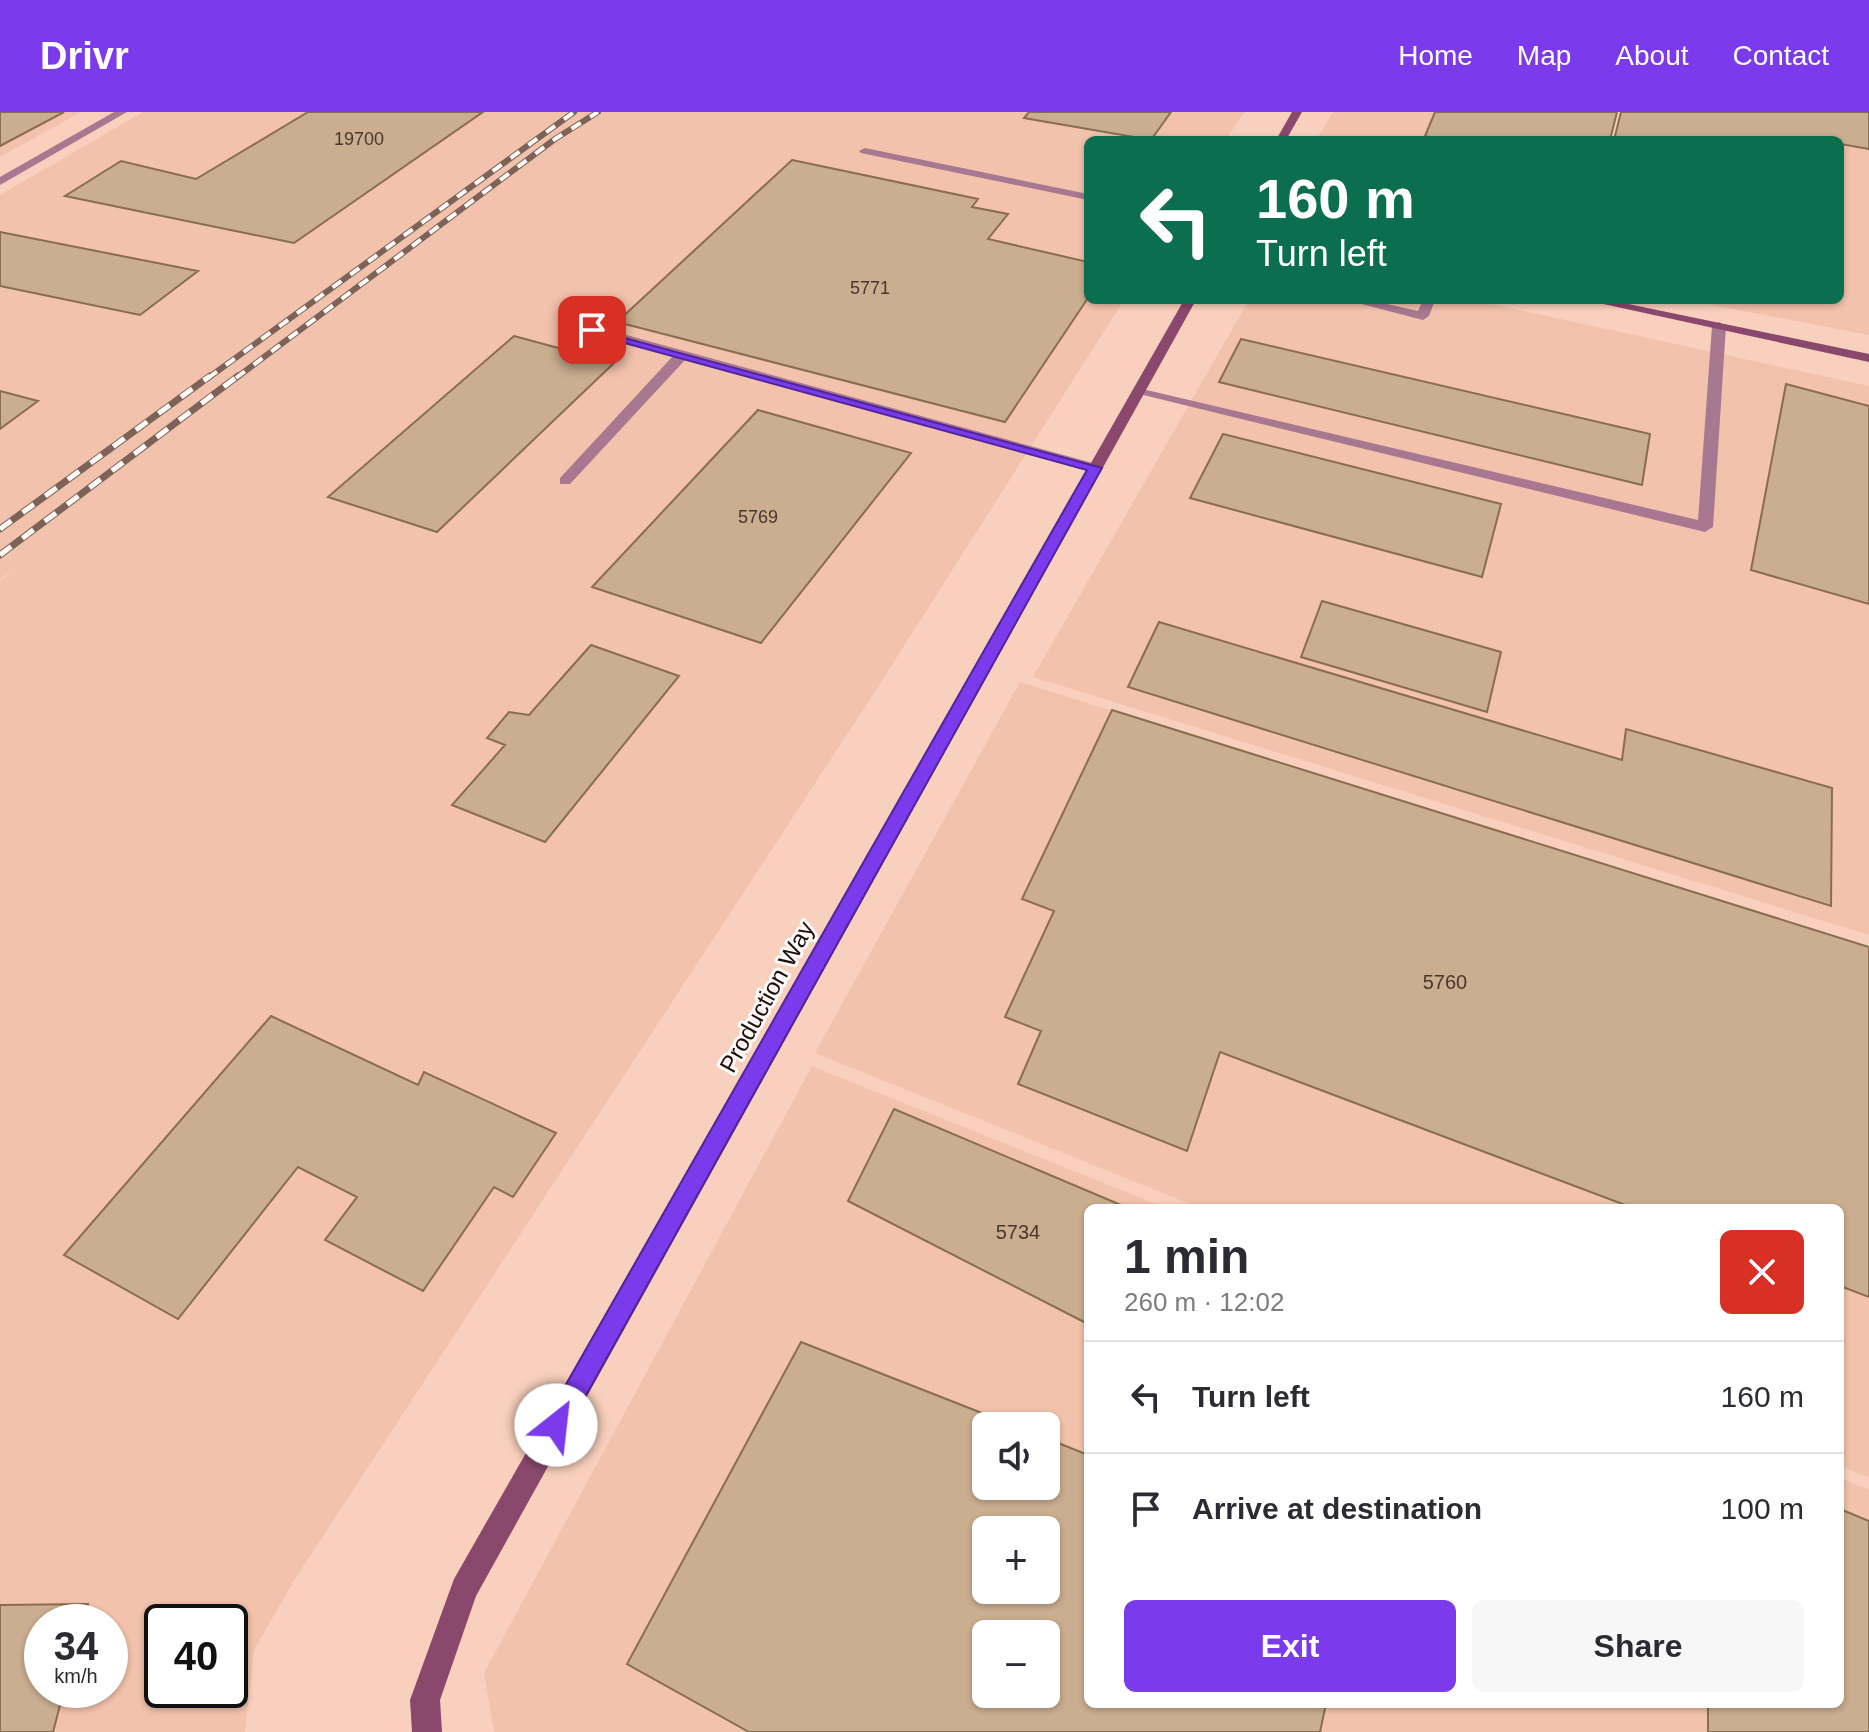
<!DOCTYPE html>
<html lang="en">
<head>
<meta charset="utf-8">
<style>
  :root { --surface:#fff; --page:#f7f7f7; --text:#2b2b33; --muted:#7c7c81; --line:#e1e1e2; --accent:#7c3aed }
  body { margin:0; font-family:Arial,sans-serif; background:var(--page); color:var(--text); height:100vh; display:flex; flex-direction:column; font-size:30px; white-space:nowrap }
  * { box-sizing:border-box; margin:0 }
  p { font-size:26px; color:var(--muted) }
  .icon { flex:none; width:44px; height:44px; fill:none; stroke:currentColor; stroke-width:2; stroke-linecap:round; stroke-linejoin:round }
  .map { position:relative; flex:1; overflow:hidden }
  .drawer { position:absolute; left:1084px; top:1092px; width:760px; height:504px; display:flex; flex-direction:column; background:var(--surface); border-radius:12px; box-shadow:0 2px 6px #0004 }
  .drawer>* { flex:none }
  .banner { position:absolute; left:1084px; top:24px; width:760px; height:168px; border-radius:12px; box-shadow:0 2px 6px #0004; background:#0b6e4f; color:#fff; overflow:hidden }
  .buttons { position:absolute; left:972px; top:1300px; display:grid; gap:16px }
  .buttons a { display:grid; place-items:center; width:88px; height:88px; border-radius:12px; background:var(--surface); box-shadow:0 2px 6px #0004; font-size:40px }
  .speed { position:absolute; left:24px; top:1492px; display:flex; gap:16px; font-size:40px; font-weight:700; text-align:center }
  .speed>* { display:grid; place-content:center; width:104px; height:104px; border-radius:50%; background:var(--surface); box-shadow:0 2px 6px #0004; line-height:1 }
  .speed small { font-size:20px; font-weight:400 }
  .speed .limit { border:4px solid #111; border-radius:12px; background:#fff; color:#111 }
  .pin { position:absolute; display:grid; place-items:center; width:68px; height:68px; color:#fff; margin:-34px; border-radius:16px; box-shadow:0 4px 12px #0006 }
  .me { position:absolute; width:88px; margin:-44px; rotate:29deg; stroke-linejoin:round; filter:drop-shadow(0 0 6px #0008) }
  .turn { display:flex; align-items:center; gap:28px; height:168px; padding:0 40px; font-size:36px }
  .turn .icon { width:104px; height:104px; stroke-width:2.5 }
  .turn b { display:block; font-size:56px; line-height:68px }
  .round { display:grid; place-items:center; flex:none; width:84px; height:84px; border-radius:12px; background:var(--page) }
  .headline { display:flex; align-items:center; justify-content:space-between; height:136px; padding:0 40px }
  h1 { font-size:48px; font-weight:700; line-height:60px }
  .cta { display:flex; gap:16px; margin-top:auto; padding:16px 40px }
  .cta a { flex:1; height:92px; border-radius:12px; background:var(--accent); color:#fff; font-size:32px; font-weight:700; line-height:92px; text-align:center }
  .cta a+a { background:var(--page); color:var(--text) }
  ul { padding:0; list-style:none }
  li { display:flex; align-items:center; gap:24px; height:112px; padding:0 40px; border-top:2px solid var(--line) }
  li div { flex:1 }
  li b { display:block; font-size:30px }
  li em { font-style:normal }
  header { display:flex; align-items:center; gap:48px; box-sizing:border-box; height:112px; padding:0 40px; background:var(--accent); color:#fff }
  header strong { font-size:38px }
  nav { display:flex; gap:44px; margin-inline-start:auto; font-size:28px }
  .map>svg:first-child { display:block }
  .built { fill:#f2c2ac; fill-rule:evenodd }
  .building { fill:#cbad90; stroke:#896d51; stroke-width:2; fill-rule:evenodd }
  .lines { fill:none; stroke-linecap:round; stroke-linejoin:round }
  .lane { fill:#a77890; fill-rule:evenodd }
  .street { fill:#a77890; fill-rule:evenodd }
  .secondary { fill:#8a486c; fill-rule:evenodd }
  .rail-far1-casing { stroke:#7d6357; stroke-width:6 }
  .rail-casing { stroke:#7d6357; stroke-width:7 }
  .rail-far1 { stroke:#fefaf8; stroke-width:4; stroke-dasharray:11; stroke-linecap:butt }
  .rail { stroke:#fefaf8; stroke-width:5; stroke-dasharray:14; stroke-linecap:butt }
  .route { fill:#7c3aed; stroke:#51269a; stroke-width:2 }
  .labels { text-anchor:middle; stroke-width:6; stroke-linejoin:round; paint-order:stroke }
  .far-number-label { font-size:18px; fill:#49372b }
  .number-label { font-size:20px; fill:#49372b }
  .street-label { font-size:24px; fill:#1e1009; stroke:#fefaf8 }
</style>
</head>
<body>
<header>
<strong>Drivr</strong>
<nav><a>Home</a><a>Map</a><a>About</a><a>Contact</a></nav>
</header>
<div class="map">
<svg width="1869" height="1620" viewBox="0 0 1869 1620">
  <rect width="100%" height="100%" fill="#f9d0bd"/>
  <path class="built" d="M0,0H81L0,45Z
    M143,0H1244L1226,28H1088V188H1124L876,578L295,1467L254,1538L245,1620H0V469L17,455L0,467V83ZM42,1510H110V1578H42ZM162,1510H230V1578H162Z
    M1333,0H1613L1605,28H1316Z
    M1620,0H1869V223L1687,188H1840V28H1613Z
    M1249,188H1473L1869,274V823L1033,565Z
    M1020,570L1869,835V1366L1840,1354V1096H1200L815,941Z
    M812,954L1166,1096H1088V1592H1840V1366L1869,1378V1620H494L484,1561ZM986,1314H1046V1374H986ZM986,1418H1046V1478H986ZM986,1522H1046V1582H986Z"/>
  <path class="building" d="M0,0H64L0,34Z
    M308,0H483L294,131L65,84L121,49L196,67Z
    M1029,0H1171L1151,28L1024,6Z
    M1435,0H1617L1610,28H1441L1425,24Z
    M1621,0H1869V37L1840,32V28H1614Z
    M792,48L978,87L972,95L1008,102L988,127L1088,150V186L1005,310L617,210Z
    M0,120L198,159L140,203L0,174Z
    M514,224L614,251L437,420L328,385Z
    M1241,227L1650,322L1642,373L1219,270Z
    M1786,272L1869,294V492L1751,458Z
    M0,279L38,289L0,317Z
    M758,298L911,341L761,531L592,475Z
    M1223,322L1501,392L1482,465L1190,386Z
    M1322,489L1501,540L1487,600L1301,545Z
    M1159,510L1622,648L1626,617L1832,676L1831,794L1128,575Z
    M591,533L679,564L545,730L452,693L505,633L487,626L509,600L529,603Z
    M1112,598L1869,835V1185L1840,1174V1096H1633L1220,940L1187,1039L1018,972L1041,919L1005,905L1054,799L1022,787Z
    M271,904L418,973L424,960L556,1021L513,1085L494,1075L423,1179L325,1128L357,1085L298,1055L178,1207L64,1143Z
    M894,997L1128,1096H1088V1212L848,1089Z
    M801,1230L1015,1314H986V1374H1046V1326L1088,1343V1592H1326L1320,1620H749L627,1552ZM986,1418H1046V1478H986ZM986,1522H1046V1582H986Z
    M1840,1397L1869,1409V1620H1708V1592H1840Z
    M88,1492L83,1510H42V1578H64L53,1620H0V1493Z"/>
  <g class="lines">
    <path class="lane" d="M865,36L1088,82V88L861,41L859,39Z
      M1346,188H1369L1418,199L1423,188H1435L1429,204L1423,208Z
      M1719,210L1726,214L1713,415L1705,420L1131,280L1138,276L1698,408L1712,214Z
      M587,215H597L1100,353L1102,356L1095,361L1090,359L685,248L570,372H560V366L673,244L587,221Z"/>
    <path class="street" d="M114,0H127L0,73V65Z"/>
    <path class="secondary" d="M1292,0H1302L1286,28H1276Z
      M1184,188H1196L476,1484L440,1588L442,1620H412L410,1588L454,1467Z
      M1585,188H1609L1869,242V250Z"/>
    <defs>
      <path id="rail-far1" d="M208,266L574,0
        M236,266L555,27L598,0"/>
      <path id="rail" d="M0,417L210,264
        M0,443L238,264"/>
    </defs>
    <use href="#rail-far1" class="rail-far1-casing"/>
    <use href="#rail" class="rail-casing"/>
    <use href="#rail-far1" class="rail-far1"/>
    <use href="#rail" class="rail"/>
  </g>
  <path class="route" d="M588,216L1102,356L565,1321L556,1325L548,1321L545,1313L548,1304L1087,358L588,221Z"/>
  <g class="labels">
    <g class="far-number-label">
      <text x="359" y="33">19700</text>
      <text x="870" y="182">5771</text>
      <text x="758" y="411">5769</text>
    </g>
    <g class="number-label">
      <text x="1445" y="877">5760</text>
      <text x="1018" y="1127">5734</text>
    </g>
    <g class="street-label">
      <text transform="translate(767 885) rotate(-61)" y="8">Production Way</text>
    </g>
  </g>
</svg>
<div class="buttons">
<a><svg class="icon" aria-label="sound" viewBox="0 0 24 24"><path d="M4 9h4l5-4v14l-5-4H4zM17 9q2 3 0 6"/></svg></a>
<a>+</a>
<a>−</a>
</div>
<div class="speed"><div>34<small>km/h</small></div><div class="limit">40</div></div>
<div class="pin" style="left:592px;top:218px;background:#d93025"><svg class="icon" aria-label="arrive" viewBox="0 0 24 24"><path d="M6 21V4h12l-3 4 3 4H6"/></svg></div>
<svg class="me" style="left:556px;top:1313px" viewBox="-20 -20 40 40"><circle r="19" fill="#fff"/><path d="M0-13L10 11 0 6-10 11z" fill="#7c3aed"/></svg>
<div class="banner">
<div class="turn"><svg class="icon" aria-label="left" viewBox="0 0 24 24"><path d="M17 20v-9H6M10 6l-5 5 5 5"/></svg><div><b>160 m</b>Turn left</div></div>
</div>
<section class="drawer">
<div class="headline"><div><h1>1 min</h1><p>260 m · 12:02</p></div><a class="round" style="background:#d93025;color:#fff"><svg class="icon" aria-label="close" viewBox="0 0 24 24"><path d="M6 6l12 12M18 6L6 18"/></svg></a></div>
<ul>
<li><svg class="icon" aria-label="left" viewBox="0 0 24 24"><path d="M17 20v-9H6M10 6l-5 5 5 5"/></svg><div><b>Turn left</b></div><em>160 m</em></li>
<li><svg class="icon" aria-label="arrive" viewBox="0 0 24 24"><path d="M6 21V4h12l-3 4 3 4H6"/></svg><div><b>Arrive at destination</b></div><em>100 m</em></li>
</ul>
<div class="cta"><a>Exit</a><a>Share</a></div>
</section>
</div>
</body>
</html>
